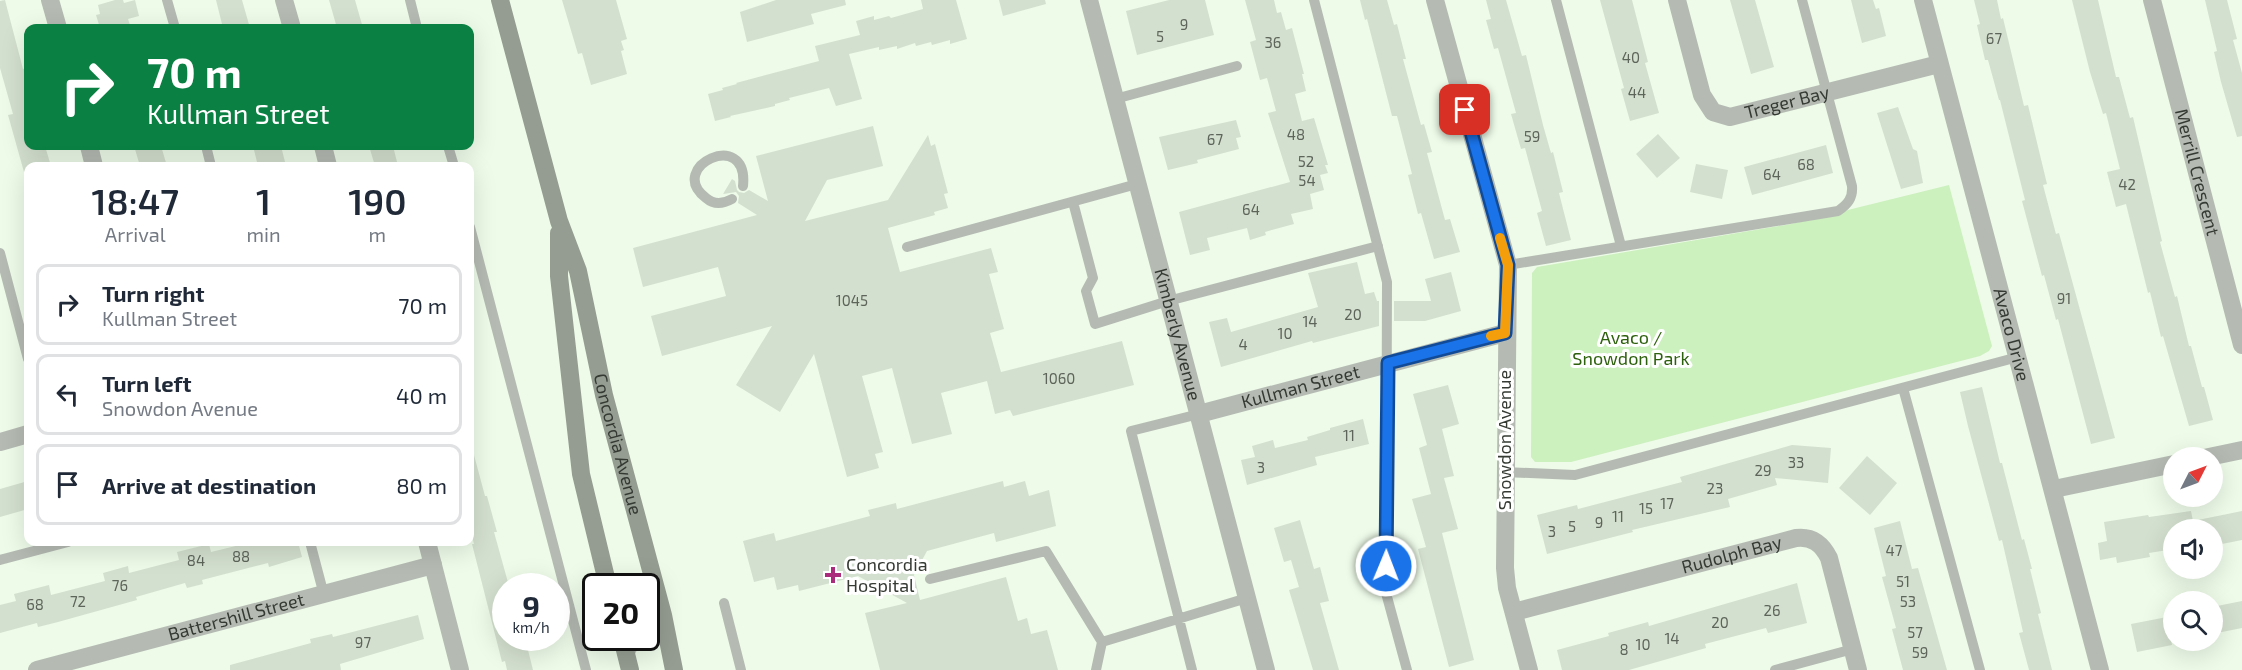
<!DOCTYPE html>
<html lang="en">
<head>
<meta charset="utf-8">
<style>
  :root { --surface:#fff; --page:#f2f2f3; --text:#1f2937; --muted:#747a83; --line:#e0e1e3 }
  body { margin:0; font-family:"Exo 2",sans-serif; background:var(--page); color:var(--text); height:100vh; display:flex; flex-direction:column; font-size:22px; white-space:nowrap }
  * { box-sizing:border-box; margin:0 }
  p { font-size:20px; color:var(--muted) }
  .icon { flex:none; width:33px; height:33px; fill:none; stroke:currentColor; stroke-width:2; stroke-linecap:round; stroke-linejoin:round }
  .map { position:relative; flex:1; overflow:hidden }
  .panel { position:absolute; left:24px; top:162px; width:450px; height:384px; display:flex; flex-direction:column; background:var(--surface); border-radius:12px; box-shadow:0 6px 24px #0002 }
  .panel>* { flex:none }
  .top-card { position:absolute; left:24px; top:24px; width:450px; height:126px; border-radius:12px; box-shadow:0 6px 24px #0002; background:#0b8043; color:#fff; overflow:hidden }
  .needle { width:39px; rotate:48deg }
  .buttons { position:absolute; left:2163px; top:447px; display:grid; gap:12px }
  .buttons a { display:grid; place-items:center; width:60px; height:60px; border-radius:50%; background:var(--surface); box-shadow:0 6px 24px #0002; font-size:30px }
  .speed { position:absolute; left:492px; top:573px; display:flex; gap:12px; font-size:30px; font-weight:700; text-align:center }
  .speed>* { display:grid; place-content:center; width:78px; height:78px; border-radius:50%; background:var(--surface); box-shadow:0 6px 24px #0002; line-height:1 }
  .speed small { font-size:15px; font-weight:400 }
  .speed .limit { border:3px solid #111; border-radius:9px; background:#fff; color:#111 }
  .pin { position:absolute; display:grid; place-items:center; width:51px; height:51px; color:#fff; margin:-26px; border-radius:12px; box-shadow:0 3px 9px #0006 }
  .me { position:absolute; width:66px; margin:-33px; rotate:1deg; stroke-linejoin:round; filter:drop-shadow(0 0 4px #0008) }
  .turn { display:flex; align-items:center; gap:21px; height:126px; padding:0 24px; font-size:27px }
  .turn .icon { width:78px; height:78px; stroke-width:2.5 }
  .turn b { display:block; font-size:42px; line-height:51px }
  .eta { display:flex; justify-content:space-evenly; align-items:center; height:102px; text-align:center }
  .eta b { font-size:36px; font-weight:600; line-height:42px }
  ul { padding:0; list-style:none }
  li { display:flex; align-items:center; gap:18px; height:81px; margin:0 12px 9px; padding:0 12px; border:3px solid var(--line); border-radius:12px }
  li div { flex:1 }
  li b { display:block; font-size:22px }
  li em { font-style:normal }
  .map>svg:first-child { display:block }
  .green { fill:#cdf0bf }
  .building { fill:#d4e0cf }
  .lines { fill:none; stroke-linecap:round; stroke-linejoin:round }
  .lane { stroke:#b5bbb3; stroke-width:10 }
  .street { stroke:#b5bbb3; stroke-width:18 }
  .secondary { stroke:#959d92; stroke-width:18 }
  .route-casing { stroke:#114b97; stroke-width:15 }
  .route { stroke:#1a73e8; stroke-width:10 }
  .slow { stroke:#f59e0b; stroke-width:10 }
  .poi-dot { fill:#aa2b7b; stroke:#fff; stroke-width:2 }
  .labels { text-anchor:middle; stroke-width:6; stroke-linejoin:round; paint-order:stroke }
  .number-label { font-size:15px; fill:#5d645a }
  .street-label { font-size:18px; fill:#353a33; stroke:#fff }
  .park-label { font-size:18px; fill:#2d600c; stroke:#fff }
  .poi-label { font-size:18px; fill:#353a33; stroke:#fff; text-anchor:start }
</style>
</head>
<body>
<div class="map">
<svg width="2242" height="670" viewBox="0 0 2242 670">
  <rect width="100%" height="100%" fill="#eefbe9"/>
  <path class="green" d="M1949,185L1992,346L1989,351L1980,356L1571,462H1535L1531,457L1532,273L1537,267L1791,224Z"/>
  <path class="building" d="M5,0L23,69L28,67V146H45L51,166H28V172H24L8,115L13,114L0,68V1Z
    M115,0H123L124,3L135,0L139,16L128,19L131,28H100L96,15L100,14L98,5Z
    M216,0H242L250,28H223Z
    M329,0H355L363,28H337Z
    M562,0H616L627,39L621,41L624,50L621,51L627,74L591,85L582,53L578,54Z
    M776,0H845L846,5L811,14L814,24L747,42L740,12Z
    M921,0H956L967,39L950,44V40L932,45L931,42L916,46L915,43L897,49V46L879,50V47L849,54L862,99L836,106L829,88L789,98L790,100L775,104V106L730,116L731,117L715,121L708,94L723,90L722,88L737,84L736,83L819,61L815,46L860,35L856,21L874,16V20L889,16L891,18L923,9Z
    M999,0H1045L1046,4L1003,16Z
    M1169,0H1205L1214,35L1137,55L1126,11Z
    M1245,0H1274L1277,13L1281,12L1286,30L1292,28L1304,74H1302L1306,91L1295,94L1302,121L1314,118L1328,165H1325L1328,173L1320,175L1324,190L1310,194L1313,209L1291,214L1294,224L1265,232L1266,235L1250,240L1247,228L1207,238L1210,250L1190,255L1179,212L1290,182L1268,113L1276,111L1267,78L1260,80L1250,42L1256,40Z
    M1360,0H1387L1394,25L1397,24L1406,59H1403L1421,125L1424,124L1432,152L1427,153L1445,220L1450,219L1460,252L1434,259L1421,213L1418,214L1408,175L1412,174L1397,116H1392L1367,19L1365,20Z
    M1486,0H1506L1522,56L1526,55L1543,125L1551,153L1553,152L1563,192L1559,193L1571,240L1546,246L1537,213L1542,211L1525,148L1521,149L1511,114L1516,113L1498,48L1494,49L1486,20L1491,19Z
    M1600,0H1632L1648,62L1645,63L1659,113L1630,121L1621,89L1624,88Z
    M1730,0H1755L1774,67L1751,74Z
    M1851,0H1873L1876,9L1879,8L1886,36L1862,43Z
    M1974,0H1997L2001,19L2003,18L2024,106L2028,105L2047,184L2043,185L2056,234L2059,233L2115,438L2091,444L2058,319L2056,320L2044,275L2042,276L2022,201L2025,200L2000,100H1999L1988,60H1985L1977,25L1980,24Z
    M2072,0H2098L2116,77H2119L2130,118L2133,117L2162,241L2160,242L2175,297L2177,296L2189,346H2191L2202,387H2204L2213,420L2189,426L2163,336L2161,337L2150,292L2148,293L2126,204L2116,207L2107,172L2120,169L2106,113L2103,114L2090,72Z
    M2205,0H2227L2237,39L2233,40L2242,73V136L2237,137L2221,82L2214,52L2217,51Z
    M1898,107L1913,149L1917,151L1923,183L1901,189L1877,113Z
    M1236,120L1241,137L1236,138L1239,149L1197,160L1198,163L1168,170L1159,137Z
    M873,126L883,166L827,180L805,221L888,200L928,135L931,146L935,144L948,193L944,194L948,208L934,212L935,215L888,228L900,272L991,248L998,272L989,274L1004,329L990,333L1001,372L1122,341L1134,385L1013,416L1010,410L995,414L987,381L941,393L952,434L912,444L892,368L862,376L883,452L875,454L879,468L847,477L814,354L780,412L736,385L772,326L662,356L651,316L726,296L718,267L643,287L633,248L757,215L738,203L739,196L736,192L723,194L732,179L735,181L737,190L739,192L744,193L749,190L768,201L756,156Z
    M1658,134L1680,158L1657,178L1636,154Z
    M1826,145L1833,173L1752,195L1744,167Z
    M134,146H161L167,166H140Z
    M253,146H281L286,166H258Z
    M369,146H393L398,166H375Z
    M1696,164L1728,170L1722,199L1690,192Z
    M1357,262L1365,294L1374,292L1377,301H1379V326L1313,343L1312,341L1221,367L1209,322L1227,318L1231,332L1318,307L1308,273Z
    M1451,272L1461,311L1425,321H1394V301H1431L1425,279Z
    M1448,385L1459,424L1442,429L1454,476L1444,478L1458,529L1442,533L1474,660L1449,667L1418,549L1426,547L1412,499L1431,494L1419,448L1427,445L1413,394Z
    M1982,387L2000,463H2002L2022,540L2024,539L2032,569H2030L2041,613L2038,614L2052,670H2029L2019,633L2023,632L2002,540L1999,541L1968,426L1960,392Z
    M1363,419L1369,444L1315,457L1317,465L1247,485L1241,460L1255,457L1252,446L1273,440L1275,448L1308,440L1307,437L1330,430V428Z
    M1792,445L1831,448L1828,483L1775,478L1777,485L1728,499L1730,507L1632,530L1633,532L1547,554L1537,515L1577,505L1578,509L1682,482L1680,477Z
    M470,455H474L485,496H487L497,532H494L509,586H506V638H525L533,670H507L505,661L502,662L472,544H474L470,528Z
    M1867,456L1897,483L1870,515L1839,488Z
    M28,481V509L0,517V489Z
    M1003,481L1004,487L1025,481L1029,496L1049,490L1056,526L996,542L994,533L927,551L914,575L920,600L1006,577L1018,621L1027,618L1031,634L1047,630L1058,670H880L865,613L907,603L858,576L799,591L798,585L777,590L774,577L754,582L743,541L774,533L776,541L870,516L868,510L896,503L897,509Z
    M2191,511L2193,521L2242,511V540L2217,545L2214,530H2174V549L2149,553L2150,557L2117,563L2116,557L2100,560L2098,543L2107,541L2104,522L2148,515L2149,517Z
    M1300,520L1314,569L1320,567L1329,601L1320,603L1339,670H1313L1289,590L1299,587L1291,560L1284,562L1274,528Z
    M1900,521L1912,569L1918,568L1947,670H1903L1892,629L1896,628L1882,577L1886,576L1874,528Z
    M252,542H298L302,557L269,567L268,563L202,580L203,584L187,588L185,583L136,597L137,600L58,622L38,627L37,623L0,633V605L16,601L14,594L49,585L51,595L105,581L103,573L128,566L129,573L179,560L177,552L209,544L211,552Z
    M1797,583L1807,623L1768,633L1766,628L1705,644L1706,648L1629,670H1562L1557,650L1609,636L1608,633L1648,622L1649,626Z
    M2242,601V628L2212,634V607Z
    M418,615L424,639L340,664L341,670H230V665L311,643L310,639L332,634L333,637Z
    M2167,617L2172,645L2137,652L2131,624Z"/>
  <g class="lines">
    <path class="lane" d="M167,0L175,28
      M410,0L417,28
      M1314,0L1387,282L1386,593L1407,670
      M1556,0L1621,246
      M1115,99L1237,66
      M206,146L211,166
      M448,146L454,166
      M732,199C723,204 714,205 706,198C665,167 749,127 743,186
      M1073,202L1093,278L1086,291L1095,324L1168,301L1378,246
      M470,227L586,670
      M907,247L1137,184
      M0,253L28,359
      M1508,265L1838,211C1848,204 1853,198 1852,186L1802,0
      M1903,388L1980,670
      M1505,472L1575,475L2018,357
      M310,542L324,595
      M0,560L68,542
      M930,579L1046,551L1102,642L1247,598
      M724,603L741,670
      M646,626L663,615
      M628,656L638,638
      M1096,670L1102,642
      M1192,670L1131,431L1199,414
      M1775,670L1853,649"/>
    <g class="street">
      <path d="M50,0L58,28"/>
      <path d="M284,0L292,28"/>
      <path id="s1" d="M1089,0L1266,670"/>
      <path d="M1435,0L1508,265L1505,568L1507,588L1529,670"/>
      <path id="s2" d="M1677,0L1702,95L1713,112L1730,117L1939,64"/>
      <path id="s3" d="M1923,0L2100,670"/>
      <path id="s4" d="M2152,0L2242,345"/>
      <path d="M89,146L94,166"/>
      <path d="M323,146L328,166"/>
      <path id="s5" d="M1199,414L1505,333"/>
      <path d="M0,442L28,434"/>
      <path d="M2204,458L2242,450"/>
      <path d="M2054,489L2174,464"/>
      <path d="M427,542L460,670"/>
      <path id="s6" d="M1514,612L1796,538C1812,536 1822,544 1829,558L1858,670"/>
      <path id="s7" d="M37,670L433,565"/>
    </g>
    <g class="secondary">
      <path id="s8" d="M500,0L559,221L578,271L604,395L663,615L674,670"/>
      <path d="M559,233V276L581,474L608,586"/>
      <path d="M622,638L630,670"/>
    </g>
  </g>
  <g class="lines">
    <defs>
      <path id="route" d="M1386,566L1388,363L1505,333L1508,265L1465,110"/>
    </defs>
    <use href="#route" class="route-casing"/>
    <use href="#route" class="route"/>
    <path class="slow" d="M1491,336L1505,333L1508,265L1500,238"/>
  </g>
  <path class="poi-dot" d="M830 566h6v6h6v6h-6v6h-6v-6h-6v-6h6z"/>
  <g class="labels">
    <g class="number-label">
      <text x="1184" y="30">9</text>
      <text x="1160" y="42">5</text>
      <text x="1994" y="44">67</text>
      <text x="1273" y="48">36</text>
      <text x="1631" y="63">40</text>
      <text x="1637" y="98">44</text>
      <text x="1296" y="140">48</text>
      <text x="1532" y="142">59</text>
      <text x="1215" y="145">67</text>
      <text x="1306" y="167">52</text>
      <text x="1806" y="170">68</text>
      <text x="1772" y="180">64</text>
      <text x="1307" y="186">54</text>
      <text x="2127" y="190">42</text>
      <text x="1251" y="215">64</text>
      <text x="2064" y="304">91</text>
      <text x="852" y="306">1045</text>
      <text x="1353" y="320">20</text>
      <text x="1310" y="327">14</text>
      <text x="1285" y="339">10</text>
      <text x="1243" y="350">4</text>
      <text x="1059" y="384">1060</text>
      <text x="1349" y="441">11</text>
      <text x="1796" y="468">33</text>
      <text x="1261" y="473">3</text>
      <text x="1763" y="476">29</text>
      <text x="1715" y="494">23</text>
      <text x="1667" y="509">17</text>
      <text x="1646" y="514">15</text>
      <text x="1618" y="522">11</text>
      <text x="1599" y="528">9</text>
      <text x="1572" y="532">5</text>
      <text x="1552" y="537">3</text>
      <text x="1894" y="556">47</text>
      <text x="241" y="562">88</text>
      <text x="196" y="566">84</text>
      <text x="1903" y="587">51</text>
      <text x="120" y="591">76</text>
      <text x="78" y="607">72</text>
      <text x="1908" y="607">53</text>
      <text x="35" y="610">68</text>
      <text x="1772" y="616">26</text>
      <text x="1720" y="628">20</text>
      <text x="1915" y="638">57</text>
      <text x="1672" y="644">14</text>
      <text x="363" y="648">97</text>
      <text x="1643" y="650">10</text>
      <text x="1624" y="655">8</text>
      <text x="1920" y="658">59</text>
    </g>
    <g class="street-label">
      <text dy="6" stroke="none"><textPath href="#s2" startOffset="195">Treger Bay</textPath></text>
      <text dy="6" stroke="none"><textPath href="#s4" startOffset="178">Merrill Crescent</textPath></text>
      <text dy="6" stroke="none"><textPath href="#s1" startOffset="346">Kimberly Avenue</textPath></text>
      <text dy="6" stroke="none"><textPath href="#s3" startOffset="346">Avaco Drive</textPath></text>
      <text dy="6" stroke="none"><textPath href="#s5" startOffset="105">Kullman Street</textPath></text>
      <text transform="translate(1505 440) rotate(-90)" y="6">Snowdon Avenue</text>
      <text dy="6" stroke="none"><textPath href="#s8" startOffset="460">Concordia Avenue</textPath></text>
      <text dy="6" stroke="none"><textPath href="#s6" startOffset="225">Rudolph Bay</textPath></text>
      <text dy="6" stroke="none"><textPath href="#s7" startOffset="206">Battershill Street</textPath></text>
    </g>
    <g class="park-label">
      <text x="1631" y="344">Avaco /<tspan x="1631" dy="21">Snowdon Park</tspan></text>
    </g>
    <g class="poi-label">
      <text x="846" y="571">Concordia<tspan x="846" dy="21">Hospital</tspan></text>
    </g>
  </g>
</svg>
<div class="buttons">
<a><svg class="needle" viewBox="-14 -14 28 28"><path d="M0-13l5 13h-10z" fill="#e53935"/><path d="M0 13l5-13h-10z" fill="#747a83"/></svg></a>
<a><svg class="icon" aria-label="sound" viewBox="0 0 24 24"><path d="M4 9h4l5-4v14l-5-4H4zM17 9q2 3 0 6"/></svg></a>
<a><svg class="icon" aria-label="search" viewBox="0 0 24 24"><circle cx="10" cy="10" r="6"/><path d="M15 15l6 6"/></svg></a>
</div>
<div class="speed"><div>9<small>km/h</small></div><div class="limit">20</div></div>
<div class="pin" style="left:1465px;top:110px;background:#d93025"><svg class="icon" aria-label="arrive" viewBox="0 0 24 24"><path d="M6 21V4h12l-3 4 3 4H6"/></svg></div>
<svg class="me" style="left:1386px;top:566px" viewBox="-20 -20 40 40"><circle r="17" fill="#1a73e8" stroke="#fff" stroke-width="3"/><path d="M0-11L8 9 0 5-8 9z" fill="#fff"/></svg>
<div class="top-card">
<div class="turn"><svg class="icon" aria-label="right" viewBox="0 0 24 24"><path d="M7 20v-9h11M14 6l5 5-5 5"/></svg><div><b>70 m</b>Kullman Street</div></div>
</div>
<section class="panel">
<div class="eta">
<div><b>18:47</b><p>Arrival</p></div>
<div><b>1</b><p>min</p></div>
<div><b>190</b><p>m</p></div>
</div>
<ul>
<li><svg class="icon" aria-label="right" viewBox="0 0 24 24"><path d="M7 20v-9h11M14 6l5 5-5 5"/></svg><div><b>Turn right</b><p>Kullman Street</p></div><em>70 m</em></li>
<li><svg class="icon" aria-label="left" viewBox="0 0 24 24"><path d="M17 20v-9H6M10 6l-5 5 5 5"/></svg><div><b>Turn left</b><p>Snowdon Avenue</p></div><em>40 m</em></li>
<li><svg class="icon" aria-label="arrive" viewBox="0 0 24 24"><path d="M6 21V4h12l-3 4 3 4H6"/></svg><div><b>Arrive at destination</b></div><em>80 m</em></li>
</ul>
</section>
</div>
</body>
</html>
